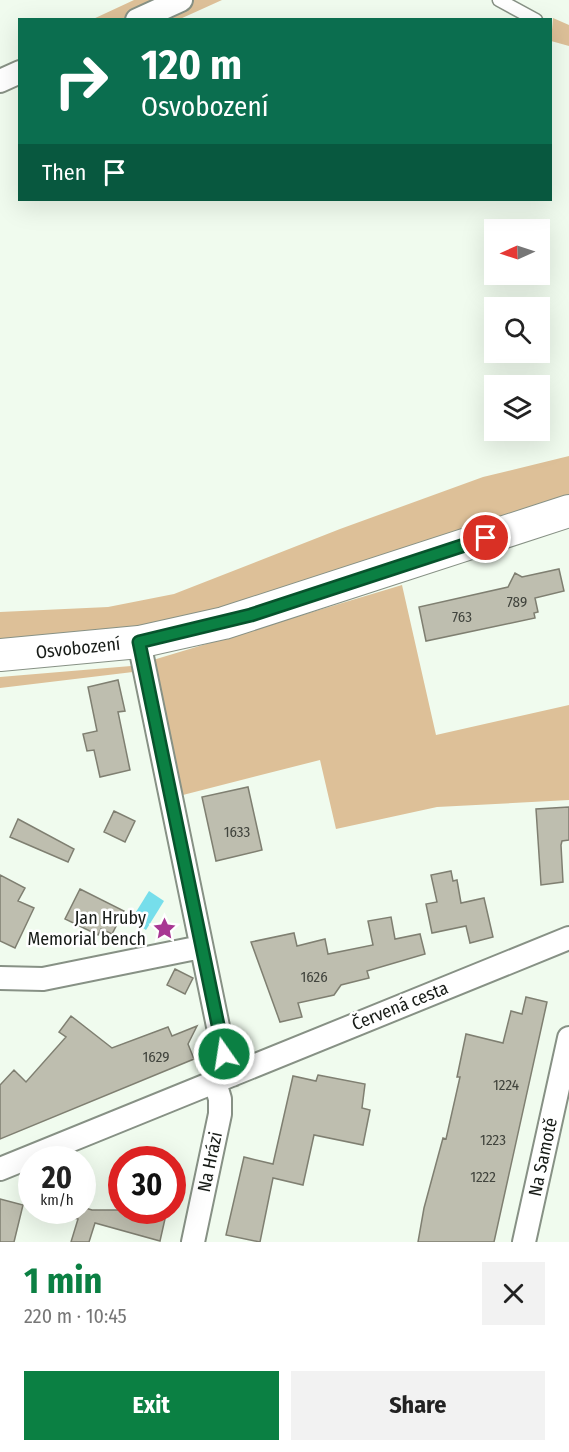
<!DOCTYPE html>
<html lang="en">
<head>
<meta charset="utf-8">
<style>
  :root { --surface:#fff; --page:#f2f2f2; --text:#222; --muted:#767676; --accent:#0b8043 }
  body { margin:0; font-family:"Fira Sans Condensed",sans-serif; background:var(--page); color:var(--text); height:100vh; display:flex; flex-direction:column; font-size:22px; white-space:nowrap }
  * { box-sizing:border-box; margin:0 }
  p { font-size:20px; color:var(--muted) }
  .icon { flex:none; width:33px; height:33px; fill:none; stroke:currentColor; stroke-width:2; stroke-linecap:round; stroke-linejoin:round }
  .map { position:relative; height:1242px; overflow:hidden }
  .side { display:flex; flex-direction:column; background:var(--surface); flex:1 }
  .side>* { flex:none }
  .hud { position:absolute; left:18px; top:18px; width:534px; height:183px; border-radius:0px; box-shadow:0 6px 24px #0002; background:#0b6e4f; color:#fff; overflow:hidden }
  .needle { width:39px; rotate:267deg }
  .fabs { position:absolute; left:484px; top:219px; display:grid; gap:12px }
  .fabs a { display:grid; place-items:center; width:66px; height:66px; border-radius:0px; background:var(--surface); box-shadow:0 6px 24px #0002; font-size:30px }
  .speed { position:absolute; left:18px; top:1146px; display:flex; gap:12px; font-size:30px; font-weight:700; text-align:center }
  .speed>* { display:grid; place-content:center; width:78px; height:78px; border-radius:50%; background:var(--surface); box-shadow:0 6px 24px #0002; line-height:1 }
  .speed small { font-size:15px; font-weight:400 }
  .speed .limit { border:9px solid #d22; background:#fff; color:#111 }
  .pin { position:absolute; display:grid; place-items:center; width:51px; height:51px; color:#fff; margin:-26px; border:3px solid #fff; border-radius:50%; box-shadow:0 2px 6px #0007 }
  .me { position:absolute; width:66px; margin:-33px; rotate:347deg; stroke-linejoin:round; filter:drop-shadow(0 0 4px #0008) }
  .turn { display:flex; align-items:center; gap:21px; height:126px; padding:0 24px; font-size:27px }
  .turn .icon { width:78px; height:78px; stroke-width:2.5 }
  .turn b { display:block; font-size:42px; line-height:51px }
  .then { display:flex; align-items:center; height:57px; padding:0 24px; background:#0003; gap:12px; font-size:22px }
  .round { display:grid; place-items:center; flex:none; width:63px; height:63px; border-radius:0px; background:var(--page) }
  .headline { display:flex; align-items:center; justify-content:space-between; height:102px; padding:0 24px }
  h1 { font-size:36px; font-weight:700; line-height:45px; color:var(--accent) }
  .action { display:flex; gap:12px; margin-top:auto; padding:12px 24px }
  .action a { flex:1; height:69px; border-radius:0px; background:var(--accent); color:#fff; font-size:24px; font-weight:700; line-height:69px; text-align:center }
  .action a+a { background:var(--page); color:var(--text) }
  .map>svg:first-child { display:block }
  .green { fill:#ddc098 }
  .water { fill:#76deeb }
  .building { fill:#bebeaf; stroke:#7f7f71; stroke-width:1.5 }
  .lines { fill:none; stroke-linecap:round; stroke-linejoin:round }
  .lane-casing { stroke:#879185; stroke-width:15 }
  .street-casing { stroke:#879185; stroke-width:26 }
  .secondary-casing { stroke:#879185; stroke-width:34 }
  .lane { stroke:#fff; stroke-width:12 }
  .street { stroke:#fff; stroke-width:22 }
  .secondary { stroke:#fff; stroke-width:32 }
  .route-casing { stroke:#07532c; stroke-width:15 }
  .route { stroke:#0b8043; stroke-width:10 }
  .labels { text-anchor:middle; stroke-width:5; stroke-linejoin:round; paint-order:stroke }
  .number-label { font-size:15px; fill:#41443d }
  .street-label { font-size:18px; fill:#171b17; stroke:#fff }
  .poi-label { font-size:18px; fill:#171b17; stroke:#fff; text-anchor:end }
</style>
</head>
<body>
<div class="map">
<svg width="569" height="1242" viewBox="0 0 569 1242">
  <rect width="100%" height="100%" fill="#f0fbee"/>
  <path class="green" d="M134,0H222L180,19L91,20Z
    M553,18L569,25V46L551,41Z
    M569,456V498L256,600L154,625L0,641V612L108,607L174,594L340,529L483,477Z
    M402,585L436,735L569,705V800L437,807L336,829L320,760L179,796L153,660Z
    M131,666L133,672L0,688V677Z"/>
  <path class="water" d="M149,891L164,901L146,930L131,920Z"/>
  <path class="building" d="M559,569L564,591L535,598L538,612L534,613L535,618L426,641L419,607L508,587L515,573L522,577Z
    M118,680L125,711L118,712L130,770L100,777L94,750L87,751L83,734L97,731L88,687Z
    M248,787L262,850L216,861L202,797Z
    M569,807V840L562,841L561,845L563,882L541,885L536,809Z
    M114,811L135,821L125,842L104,832Z
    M18,819L74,849L68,862L10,837Z
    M451,871L453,881L457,880L461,903L484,898L493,937L470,943L466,926L432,933L426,904L437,902L431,875Z
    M0,875L25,888L18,901L34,908L15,948L0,941Z
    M80,889L124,911L112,934L101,929L98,935L65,919Z
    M391,917L395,939L420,934L425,954L367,971L369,978L341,985L334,995L298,1003L302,1017L280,1022L251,942L294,933L297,946L325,939L328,954L373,945L368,921Z
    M175,969L193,978L185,994L167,985Z
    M526,997L547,1002L494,1242H418L424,1208L443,1138L446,1139L460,1077H457L466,1034L503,1043L511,1011L522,1014Z
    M71,1016L112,1048L168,1027L172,1036L197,1026L188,1044L194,1059L0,1139V1085L14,1070L26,1082L66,1037L59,1032Z
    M318,1075L365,1084L362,1108L370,1110L363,1145L314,1135L303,1185L273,1178L260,1242L226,1235L244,1157L273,1164L293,1076L316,1081Z
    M0,1199L23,1205L14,1242H0Z
    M82,1207L92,1210H167L160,1241L95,1223L89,1242H71L78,1219L70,1217L71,1210H82Z"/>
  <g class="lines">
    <defs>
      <path id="lane" d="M499,0L536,20"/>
      <path id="street" d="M137,20L181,0
        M0,81L20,72
        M139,642L221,1041L232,1075
        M0,978L43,979L201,947
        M0,1169L569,938
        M193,1242L220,1114V1099L215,1082
        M524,1242L569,1038"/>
      <path id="secondary" d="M0,655L139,642L224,623L569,511"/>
    </defs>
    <use href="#lane" class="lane-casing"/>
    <use href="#street" class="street-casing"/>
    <use href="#secondary" class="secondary-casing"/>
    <use href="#lane" class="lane"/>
    <use href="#street" class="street"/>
    <use href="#secondary" class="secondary"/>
  </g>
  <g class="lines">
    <defs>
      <path id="route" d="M224,1054L139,642L251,615L486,538"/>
    </defs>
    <use href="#route" class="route-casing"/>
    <use href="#route" class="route"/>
  </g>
  <defs>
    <symbol id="sight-bare" viewBox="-9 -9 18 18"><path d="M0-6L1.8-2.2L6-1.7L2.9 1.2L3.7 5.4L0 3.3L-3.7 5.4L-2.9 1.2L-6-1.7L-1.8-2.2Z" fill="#a83793" stroke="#fff" stroke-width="2.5" paint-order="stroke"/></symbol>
  </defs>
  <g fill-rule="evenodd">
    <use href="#sight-bare" x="148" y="912" width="33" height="33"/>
  </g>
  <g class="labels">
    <g class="number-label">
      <text x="517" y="607">789</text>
      <text x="462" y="622">763</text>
      <text x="237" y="837">1633</text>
      <text x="314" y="982">1626</text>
      <text x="156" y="1062">1629</text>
      <text x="506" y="1090">1224</text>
      <text x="493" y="1145">1223</text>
      <text x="483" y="1182">1222</text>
    </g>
    <g class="street-label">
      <text transform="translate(78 648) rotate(-6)" y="6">Osvobození</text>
      <text transform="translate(400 1006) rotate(-22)" y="6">Červená cesta</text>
      <text transform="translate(543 1157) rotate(-78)" y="6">Na Samotě</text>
      <text transform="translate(210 1162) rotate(-78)" y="6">Na Hrázi</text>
    </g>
    <g class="poi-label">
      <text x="146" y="924">Jan Hruby<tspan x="146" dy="21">Memorial bench</tspan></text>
    </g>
  </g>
</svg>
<div class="fabs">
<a><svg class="needle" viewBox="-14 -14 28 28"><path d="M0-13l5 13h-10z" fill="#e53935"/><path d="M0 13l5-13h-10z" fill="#767676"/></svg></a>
<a><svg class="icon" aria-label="search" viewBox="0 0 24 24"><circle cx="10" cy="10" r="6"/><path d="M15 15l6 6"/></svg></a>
<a><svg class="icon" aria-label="layers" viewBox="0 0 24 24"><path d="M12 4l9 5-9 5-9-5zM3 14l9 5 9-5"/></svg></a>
</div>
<div class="speed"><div>20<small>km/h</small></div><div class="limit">30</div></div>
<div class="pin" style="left:486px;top:538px;background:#d93025"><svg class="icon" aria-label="arrive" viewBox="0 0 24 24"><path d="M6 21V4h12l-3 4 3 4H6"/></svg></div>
<svg class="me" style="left:224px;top:1054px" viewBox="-20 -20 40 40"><circle r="17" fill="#0b8043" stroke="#fff" stroke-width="3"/><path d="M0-11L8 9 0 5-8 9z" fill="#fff"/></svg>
<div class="hud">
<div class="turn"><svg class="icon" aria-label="right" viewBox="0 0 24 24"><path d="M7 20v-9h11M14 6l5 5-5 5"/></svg><div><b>120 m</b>Osvobození</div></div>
<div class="then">Then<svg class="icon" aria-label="arrive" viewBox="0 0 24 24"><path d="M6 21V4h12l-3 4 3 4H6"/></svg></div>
</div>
</div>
<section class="side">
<div class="headline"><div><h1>1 min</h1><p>220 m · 10:45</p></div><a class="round"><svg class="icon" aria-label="close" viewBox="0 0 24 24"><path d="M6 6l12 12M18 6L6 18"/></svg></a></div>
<div class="action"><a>Exit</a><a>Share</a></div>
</section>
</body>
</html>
